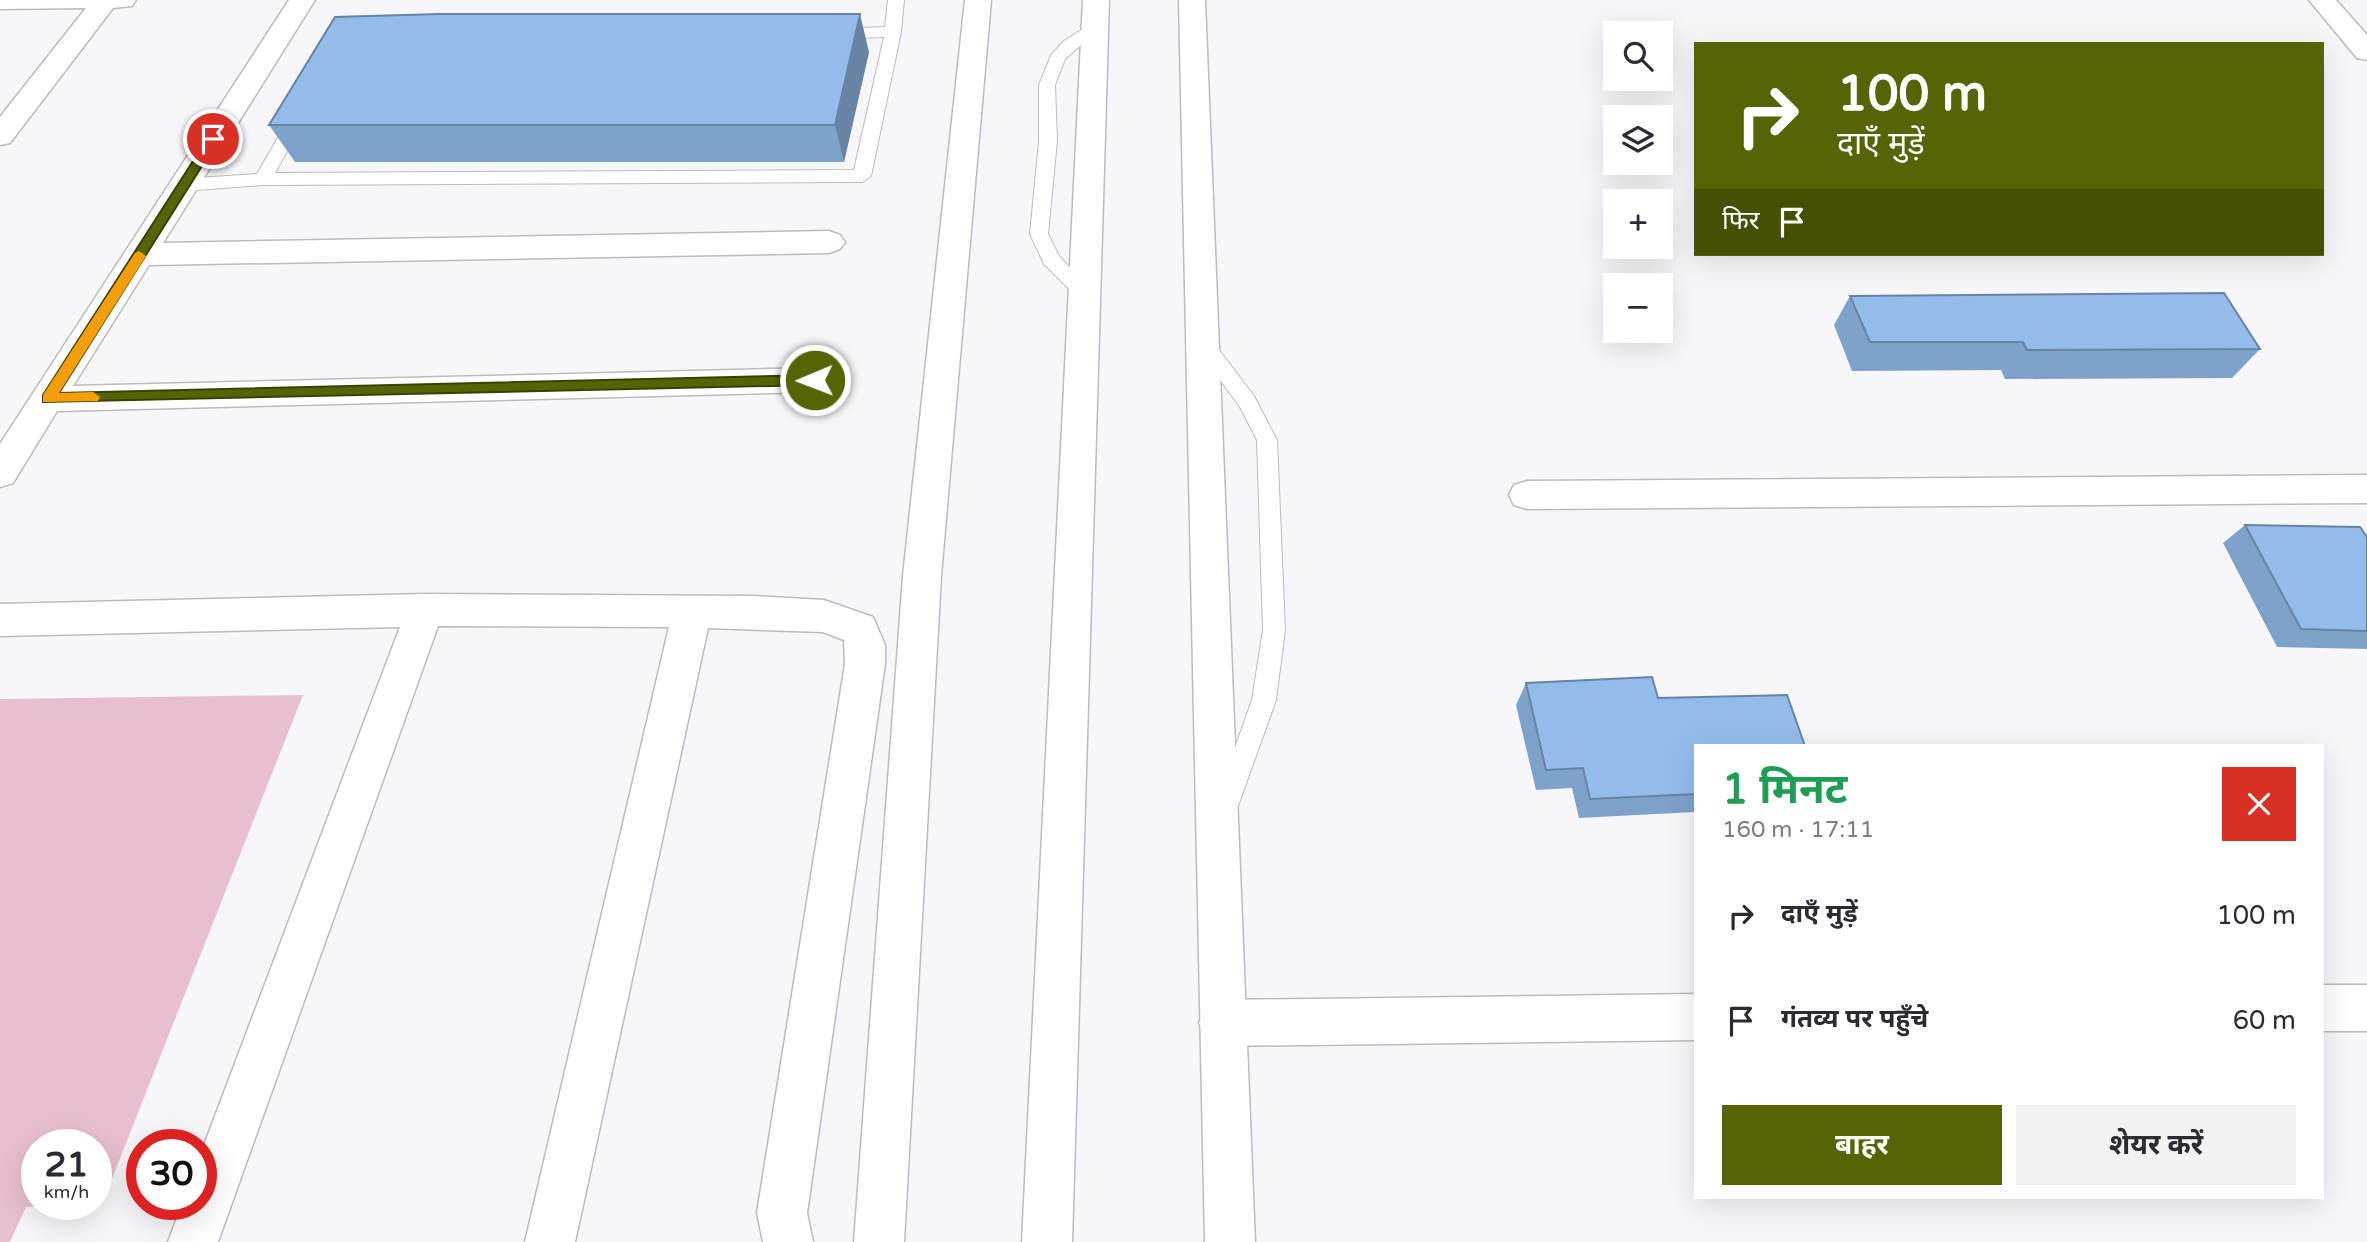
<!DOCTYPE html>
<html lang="hi">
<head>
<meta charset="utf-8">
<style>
  :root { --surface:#fff; --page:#f2f2f3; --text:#2b2b33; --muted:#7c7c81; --accent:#576406 }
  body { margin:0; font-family:"Varela Round","Noto Sans Devanagari",sans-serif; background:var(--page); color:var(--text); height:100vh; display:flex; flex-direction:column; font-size:26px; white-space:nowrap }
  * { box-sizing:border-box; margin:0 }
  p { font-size:23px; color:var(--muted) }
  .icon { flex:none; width:38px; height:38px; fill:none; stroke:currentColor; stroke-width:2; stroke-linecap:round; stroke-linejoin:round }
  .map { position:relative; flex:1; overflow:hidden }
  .details { position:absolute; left:1694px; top:744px; width:630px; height:455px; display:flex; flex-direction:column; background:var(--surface); border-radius:0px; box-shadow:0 7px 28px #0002 }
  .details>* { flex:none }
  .top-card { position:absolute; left:1694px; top:42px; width:630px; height:214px; border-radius:0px; box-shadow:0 7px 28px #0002; background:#576406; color:#fff; overflow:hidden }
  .fabs { position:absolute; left:1603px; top:21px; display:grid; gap:14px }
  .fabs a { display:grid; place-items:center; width:70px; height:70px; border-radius:0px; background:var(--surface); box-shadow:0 7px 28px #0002; font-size:35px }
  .speed { position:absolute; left:21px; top:1129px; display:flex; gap:14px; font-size:35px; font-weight:700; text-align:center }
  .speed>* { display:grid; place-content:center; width:91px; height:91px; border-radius:50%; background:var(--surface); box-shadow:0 7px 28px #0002; line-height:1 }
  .speed small { font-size:18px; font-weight:400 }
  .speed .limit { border:10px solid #d22; background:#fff; color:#111 }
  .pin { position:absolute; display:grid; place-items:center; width:60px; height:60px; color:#fff; margin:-30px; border:4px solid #fff; border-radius:50%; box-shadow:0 2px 7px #0007 }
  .me { position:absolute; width:77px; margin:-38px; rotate:269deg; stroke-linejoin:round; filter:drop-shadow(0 0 5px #0008) }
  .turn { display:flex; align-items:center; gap:24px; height:147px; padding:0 28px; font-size:32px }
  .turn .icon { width:91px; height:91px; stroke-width:2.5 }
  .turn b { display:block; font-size:49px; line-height:60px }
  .then { display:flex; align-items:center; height:66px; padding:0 28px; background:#0003; gap:14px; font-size:26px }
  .round { display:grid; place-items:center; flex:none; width:74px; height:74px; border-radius:0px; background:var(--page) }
  .overview { display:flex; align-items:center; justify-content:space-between; height:119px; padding:0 28px }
  h1 { font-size:42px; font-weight:700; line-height:52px; color:#1e9e55 }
  .button { display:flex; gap:14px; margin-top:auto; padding:14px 28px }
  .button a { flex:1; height:80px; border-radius:0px; background:var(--accent); color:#fff; font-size:28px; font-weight:700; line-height:80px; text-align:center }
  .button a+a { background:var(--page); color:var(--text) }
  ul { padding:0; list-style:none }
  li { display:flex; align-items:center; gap:21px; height:105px; padding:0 28px }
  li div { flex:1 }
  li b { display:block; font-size:26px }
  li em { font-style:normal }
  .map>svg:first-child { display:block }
  .green { fill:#e8bfcf; fill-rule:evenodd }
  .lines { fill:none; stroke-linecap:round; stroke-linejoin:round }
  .service-casing { stroke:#bcbcbf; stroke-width:2 }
  .minor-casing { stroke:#bcbcbf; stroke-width:3 }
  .tertiary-casing { stroke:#bcbcbf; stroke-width:3 }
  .service { fill:#fff; fill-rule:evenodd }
  .minor { fill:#fff; fill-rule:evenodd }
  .tertiary { fill:#fff; fill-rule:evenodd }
  .wall { fill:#7fa2ca }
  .shaded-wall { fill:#6884a4 }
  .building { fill:#94bceb; stroke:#6884a4; stroke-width:2 }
  .route { fill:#576406; stroke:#394104; stroke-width:2 }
  .slow { fill:#f59e0b }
</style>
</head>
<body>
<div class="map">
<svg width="2367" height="1242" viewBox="0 0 2367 1242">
  <rect width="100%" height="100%" fill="#f7f7fb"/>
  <path class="green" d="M303,695L102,1204L26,1207L10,1242H0V699ZM96,1144V1204H37V1144Z"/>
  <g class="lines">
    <defs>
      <path id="service" d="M888,0H904L901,32L871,176L862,182L263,185L184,191L175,185L184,179L257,174L291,115L297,114L305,119L275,173L854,170L884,37L835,39L827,34L835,29L885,27Z
        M1095,21L1103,26L1065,59L1055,85L1057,141L1048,234L1059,256L1093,292L1091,297H1077L1044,264L1030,234L1039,141V85L1051,55L1064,41Z
        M1203,336L1210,338L1254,396L1277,440L1285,630L1276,700L1238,806L1235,814L1226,817L1217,814L1214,806L1252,700L1263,630L1257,440L1240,407L1193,343L1196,338Z"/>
      <path id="minor" d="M0,0H136L132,6L113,8L10,143L0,145V117L86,8L0,9Z
        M289,0H315L163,243L829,231L840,235L845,242L840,249L829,253L149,265L73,386L815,368L827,371L832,380L827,389L815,392L57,411L13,483L0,487V444Z
        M965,0H991L941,576L904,1242H854L903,576Z
        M2309,0H2336L2367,35V60L2357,58Z
        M2367,475V503L1527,509L1514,505L1509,495L1514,485L1527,481Z
        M425,594L754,596L824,600L873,617L885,645V664L807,1213L813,1242H763L757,1213L845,664L844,640L823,632L708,628L575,1242H525L669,627L438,626L218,1242H168L182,1204H201V1153L400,627L0,636V604Z
        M2322,985H2367V1031H2322Z
        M1696,994V1040L1222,1046L1206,1039L1199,1023L1206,1007L1222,1000Z"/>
      <path id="tertiary" d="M1083,0H1109L1072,1242H1022Z
        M1179,0H1205L1255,1242H1205Z"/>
    </defs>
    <use href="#service" class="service-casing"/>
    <use href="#minor" class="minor-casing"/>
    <use href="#tertiary" class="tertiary-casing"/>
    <use href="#service" class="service"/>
    <use href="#minor" class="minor"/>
    <use href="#tertiary" class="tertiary"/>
  </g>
  <path class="wall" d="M869,52L844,162H295L269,125Z
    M1850,296L2260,349L2232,378L2005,379L2001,370L1852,371L1834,325Z
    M2245,525L2367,537V649L2277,647L2223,543Z
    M1526,683L1658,698L1696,746V817L1695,812L1579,818L1572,788L1536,790L1516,705Z"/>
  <path class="shaded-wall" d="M860,14L869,52L844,162L835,125Z"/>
  <path class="building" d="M440,14H860L835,125H269L335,17Z
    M2224,293L2260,349L2027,350L2023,342H1870L1850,296Z
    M2245,525L2360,527L2367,537V631L2301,629Z
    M1652,677L1658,698L1787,695L1805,746H1696V794L1590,799L1583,768L1546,770L1526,683Z"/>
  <path class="route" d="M213,135L219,139L59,393L815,375L822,380L815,385L43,402V395L209,136Z"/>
  <path class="slow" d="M139,251L146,256L59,393L93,392L100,397L98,401L43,402V395L135,253Z"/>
</svg>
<div class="fabs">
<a><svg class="icon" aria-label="search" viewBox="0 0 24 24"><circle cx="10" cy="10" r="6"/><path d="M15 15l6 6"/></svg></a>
<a><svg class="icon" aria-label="layers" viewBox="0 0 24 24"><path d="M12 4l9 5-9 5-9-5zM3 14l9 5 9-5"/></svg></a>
<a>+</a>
<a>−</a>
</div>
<div class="speed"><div>21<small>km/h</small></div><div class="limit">30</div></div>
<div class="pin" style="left:213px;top:139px;background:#d93025"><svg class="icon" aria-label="arrive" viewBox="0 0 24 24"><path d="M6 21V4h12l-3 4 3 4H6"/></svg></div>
<svg class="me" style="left:815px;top:380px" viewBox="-20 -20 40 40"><circle r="17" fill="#576406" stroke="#fff" stroke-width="3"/><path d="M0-11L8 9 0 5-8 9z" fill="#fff"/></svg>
<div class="top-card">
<div class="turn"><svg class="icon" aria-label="right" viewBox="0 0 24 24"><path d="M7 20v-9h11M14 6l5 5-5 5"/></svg><div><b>100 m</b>दाएँ मुड़ें</div></div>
<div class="then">फिर<svg class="icon" aria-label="arrive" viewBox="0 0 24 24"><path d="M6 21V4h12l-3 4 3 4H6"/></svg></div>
</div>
<section class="details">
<div class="overview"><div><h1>1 मिनट</h1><p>160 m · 17:11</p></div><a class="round" style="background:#d93025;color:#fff"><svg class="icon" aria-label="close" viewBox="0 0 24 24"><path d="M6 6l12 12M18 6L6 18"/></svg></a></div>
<ul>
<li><svg class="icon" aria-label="right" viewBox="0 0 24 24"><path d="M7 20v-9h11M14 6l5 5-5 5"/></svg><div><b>दाएँ मुड़ें</b></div><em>100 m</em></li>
<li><svg class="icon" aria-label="arrive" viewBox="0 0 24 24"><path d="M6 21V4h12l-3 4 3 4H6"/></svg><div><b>गंतव्य पर पहुँचे</b></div><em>60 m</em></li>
</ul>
<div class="button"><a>बाहर</a><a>शेयर करें</a></div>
</section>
</div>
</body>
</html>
